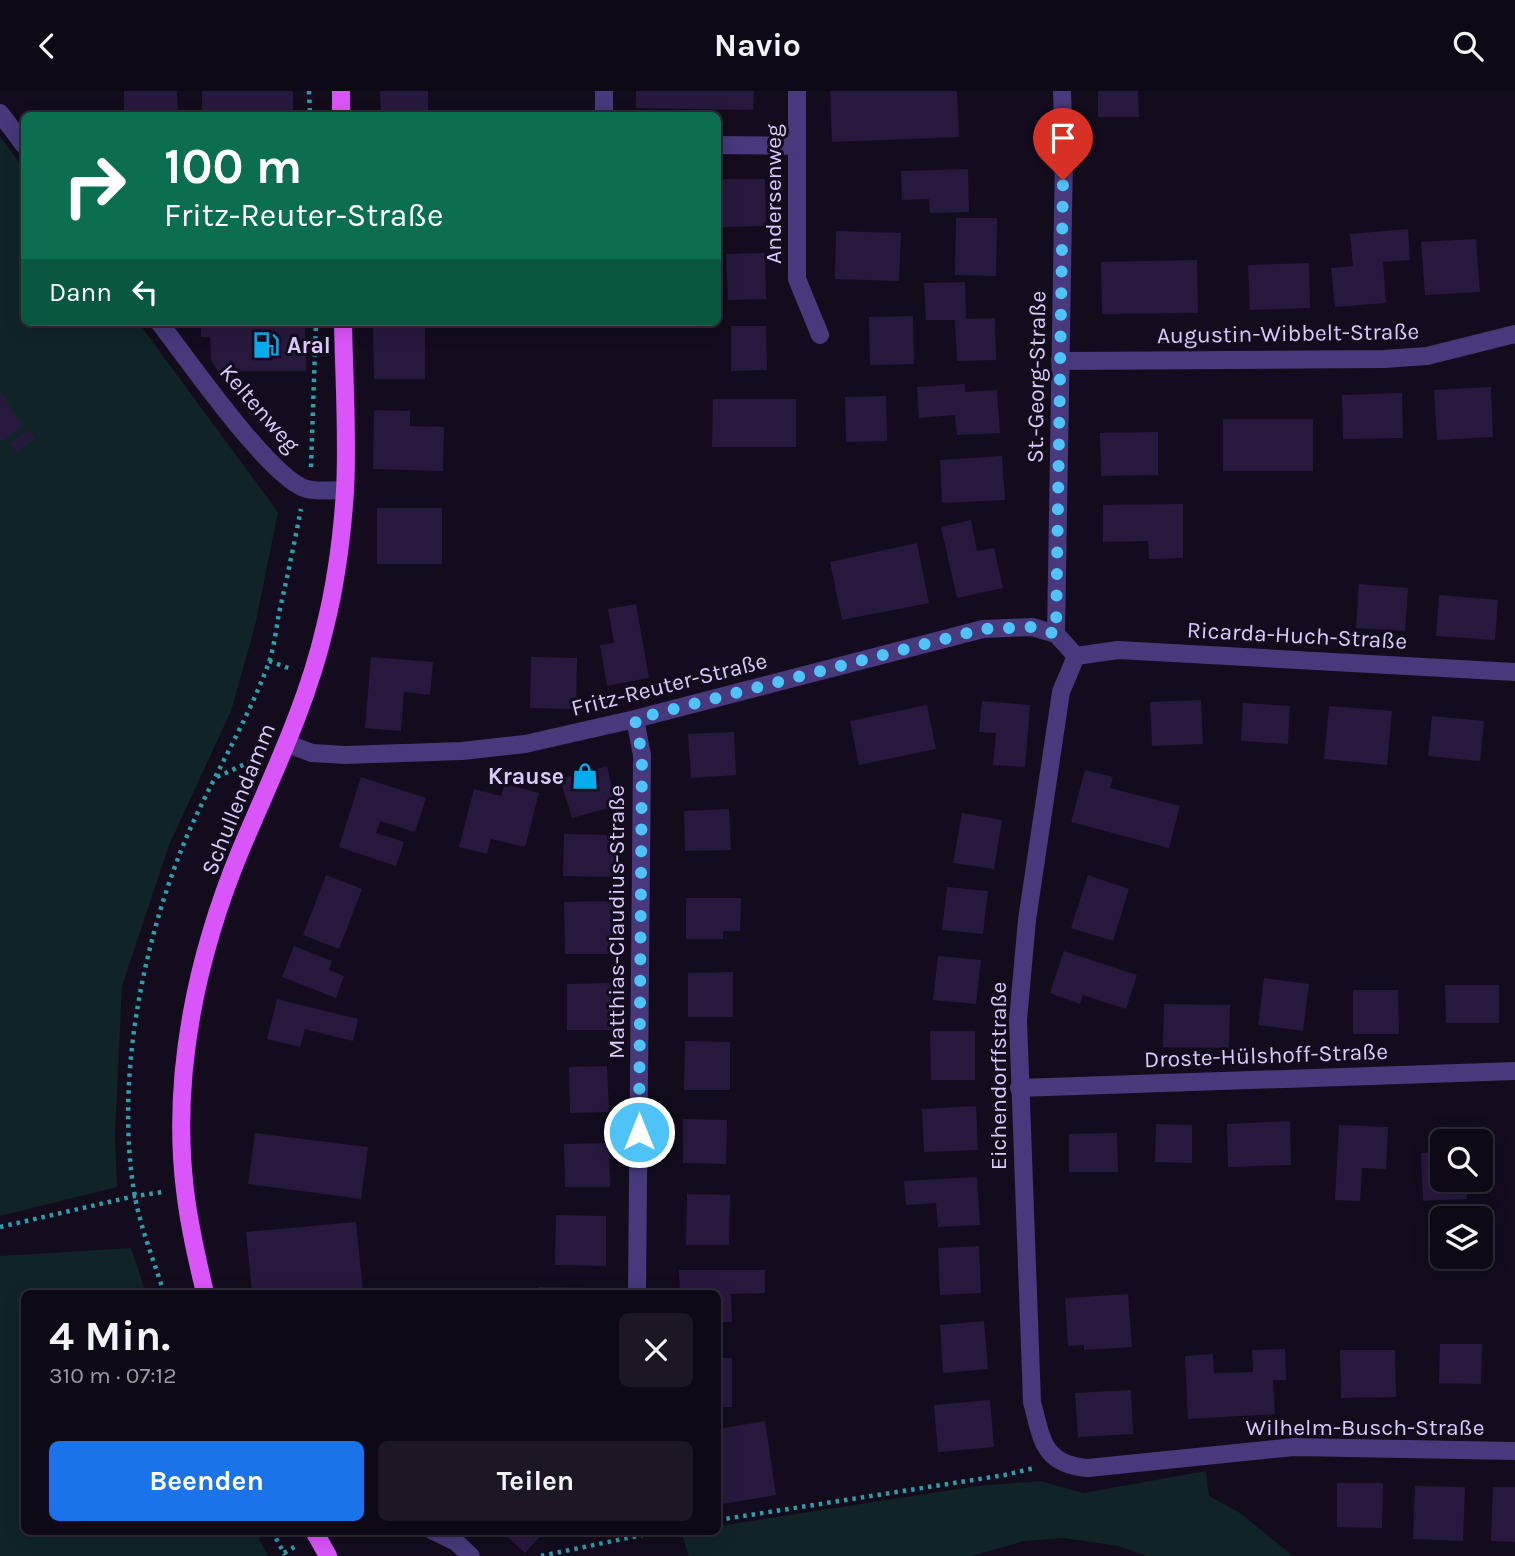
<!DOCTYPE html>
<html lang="de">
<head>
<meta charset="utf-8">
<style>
  :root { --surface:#0e0916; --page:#1c1723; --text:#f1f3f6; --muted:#9b9aa1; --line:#2e2a35; --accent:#1a73e8 }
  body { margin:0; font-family:Karla,sans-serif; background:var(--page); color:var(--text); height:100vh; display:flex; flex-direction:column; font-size:26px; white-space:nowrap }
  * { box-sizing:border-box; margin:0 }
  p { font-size:23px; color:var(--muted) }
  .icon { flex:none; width:38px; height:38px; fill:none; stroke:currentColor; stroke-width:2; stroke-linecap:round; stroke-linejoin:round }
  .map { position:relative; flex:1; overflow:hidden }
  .drawer { position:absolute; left:21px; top:1199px; width:700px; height:245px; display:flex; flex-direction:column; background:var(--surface); border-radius:10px; box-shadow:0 4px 18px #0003,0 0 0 2px var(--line) }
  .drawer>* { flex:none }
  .top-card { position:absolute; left:21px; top:21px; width:700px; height:214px; border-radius:10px; box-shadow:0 4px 18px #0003,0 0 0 2px var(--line); background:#0b6e4f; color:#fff; overflow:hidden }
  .buttons { position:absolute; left:1430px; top:1038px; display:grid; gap:14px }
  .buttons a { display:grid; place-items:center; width:63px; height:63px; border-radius:10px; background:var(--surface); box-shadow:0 4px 18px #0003,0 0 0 2px var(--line); font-size:35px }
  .pin { position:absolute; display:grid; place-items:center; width:60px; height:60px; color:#fff; margin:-72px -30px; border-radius:50% 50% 50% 0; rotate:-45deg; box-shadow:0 0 7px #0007 }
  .pin .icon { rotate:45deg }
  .me { position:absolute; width:77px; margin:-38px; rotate:0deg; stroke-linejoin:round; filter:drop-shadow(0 0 5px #0008) }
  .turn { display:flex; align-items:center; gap:24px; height:147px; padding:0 28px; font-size:32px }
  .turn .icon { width:91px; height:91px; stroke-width:2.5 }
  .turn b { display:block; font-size:49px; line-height:60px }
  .then { display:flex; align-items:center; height:66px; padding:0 28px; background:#0003; gap:14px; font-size:26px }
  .round { display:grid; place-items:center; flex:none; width:74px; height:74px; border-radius:10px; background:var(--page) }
  .headline { display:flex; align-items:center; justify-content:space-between; height:119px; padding:0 28px }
  h1 { font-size:42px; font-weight:700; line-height:52px }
  .button { display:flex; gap:14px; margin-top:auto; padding:14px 28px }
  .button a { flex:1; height:80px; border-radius:10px; background:var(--accent); color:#fff; font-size:28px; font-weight:700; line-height:80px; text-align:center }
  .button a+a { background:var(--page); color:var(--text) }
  header { display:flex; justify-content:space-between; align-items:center; height:91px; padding:0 28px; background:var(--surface); font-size:32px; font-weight:700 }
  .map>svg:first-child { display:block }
  .green { fill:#102427 }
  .building { fill:#27193e }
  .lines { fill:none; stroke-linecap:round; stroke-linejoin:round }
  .path { stroke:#319cab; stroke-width:4.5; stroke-dasharray:3.5 5; stroke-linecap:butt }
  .minor { stroke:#47397b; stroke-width:18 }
  .major { stroke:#da55f9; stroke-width:18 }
  .route { stroke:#4fc3f7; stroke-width:12; stroke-dasharray:0 21.6 }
  .labels { text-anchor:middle; stroke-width:6; stroke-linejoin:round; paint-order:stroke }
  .street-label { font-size:23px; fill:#d9cbfd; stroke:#120c1d }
  .poi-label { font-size:23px; font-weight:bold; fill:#d9cbfd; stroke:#120c1d; text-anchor:start }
</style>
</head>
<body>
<header><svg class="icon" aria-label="back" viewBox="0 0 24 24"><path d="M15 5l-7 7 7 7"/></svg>Navio<svg class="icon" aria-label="search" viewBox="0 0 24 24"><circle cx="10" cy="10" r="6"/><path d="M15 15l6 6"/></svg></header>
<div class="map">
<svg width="1515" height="1465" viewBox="0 0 1515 1465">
  <rect width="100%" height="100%" fill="#120c1d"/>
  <path class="green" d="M0,45L24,78V231H138L278,421L255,535L231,620L169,754L122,895L115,1043L117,1096L0,1125Z
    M131,1157L146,1202H24V1440H255L268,1465H0V1165Z
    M1206,1380L1209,1405L1240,1422L1293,1465H1147L1118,1455L1064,1447L1024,1450L972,1465H689L681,1441L718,1440V1435L977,1395L1040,1390L1083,1402Z"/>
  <path class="building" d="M124,0H177L178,24H124Z
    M202,0H293V24H202Z
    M380,0H428V24H381Z
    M636,0H754L753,19L636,17Z
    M830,0H957L959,46L832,51Z
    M1098,0H1138L1139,26H1098Z
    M968,78L969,121L930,122L929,108L902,109L901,80Z
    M722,88H765L766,135L723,136Z
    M956,127H997L996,185L955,184Z
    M1408,138L1410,169L1383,171L1386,212L1335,216L1331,177L1353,175L1350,143Z
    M836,140L901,142L899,190L835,188Z
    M1476,148L1480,201L1425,204L1421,151Z
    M765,162L766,208L728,209L726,163Z
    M1197,169L1198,222L1102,223L1101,171Z
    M1309,172L1310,217L1250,219L1248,174Z
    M965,191L966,228L995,227L996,269L957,270L955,229H926L924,192Z
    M913,225L914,273L870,274L869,226Z
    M201,231L305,232L306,280H237V290H224L211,269L210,246H201Z
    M373,231H425V288H374Z
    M731,235H766L767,279L731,280Z
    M965,293V301L997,299L1000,342L957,344L955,324L919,327L917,296Z
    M1491,296L1493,346L1437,349L1434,299Z
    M0,299L23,336L0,351Z
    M1402,302L1403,347L1343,348L1342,304Z
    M886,305L887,350L846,351L845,306Z
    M713,308H796V356H712Z
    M374,319L410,320V335L444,336L443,380L373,378Z
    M1223,328H1313V380H1223Z
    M30,339L35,348L16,361L10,352Z
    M1158,341V384L1101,385L1100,342Z
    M1002,365L1005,409L942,412L940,369Z
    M1183,413V467L1149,468L1148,450L1103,451V414Z
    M377,417H442V473H377Z
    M971,429L977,460L994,457L1003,497L957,507L941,436Z
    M917,452L929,512L842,529L830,471Z
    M1359,493L1408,497L1405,540L1356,537Z
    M1439,504L1498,509L1495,549L1436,545Z
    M636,513L649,587L607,595L600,554L614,552L608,518Z
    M371,566L433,571L430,604L404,601L401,640L365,637Z
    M531,566L577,567L576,618L530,617Z
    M1201,609L1203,653L1152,655L1150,611Z
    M982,610L1030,614L1025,676L993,674L996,642L979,641Z
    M1243,612L1290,615L1288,653L1241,650Z
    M927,614L936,658L859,674L850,630Z
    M1329,615L1392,620L1387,674L1324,668Z
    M1432,625L1484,630L1480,670L1428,665Z
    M734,641L736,684L691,687L688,643Z
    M607,675L616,715L572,727L560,688Z
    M1085,679L1113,686L1110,697L1180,715L1169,757L1071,731Z
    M361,686L426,707L415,741L380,730L376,742L404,751L396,775L339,756Z
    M505,693L539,702L525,756L491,748L487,763L459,756L474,698L501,705Z
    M729,718L731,759L685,760L684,720Z
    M962,722L1002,729L994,778L953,772Z
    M564,743L614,744V786L563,785Z
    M326,784L362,798L339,858L303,844Z
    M1088,784L1129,798L1113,850L1071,837Z
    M947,796L988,800L983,843L942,839Z
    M686,807H741L740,840H723V848H686Z
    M613,810V863H565L564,811Z
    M294,855L332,870L329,879L344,885L336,907L282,886Z
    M1064,860L1137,884L1126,918L1083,904L1080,913L1050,902Z
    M938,865L981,869L976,913L933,909Z
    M733,881V926H688V882Z
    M1264,887L1309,893L1303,940L1258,934Z
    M611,892V939H567V893Z
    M1445,894H1499V932H1446Z
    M1353,899H1398L1399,943H1353Z
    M277,908L358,928L353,950L305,938L300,956L267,948Z
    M1164,913L1230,914L1229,957L1163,956Z
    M930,940H975V989H931Z
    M685,950L730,951V999H684Z
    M607,975L609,1021L570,1022L569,976Z
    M976,1015L978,1059L924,1061L922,1018Z
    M683,1028L727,1029L726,1073L683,1072Z
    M1290,1030L1291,1074L1228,1076L1227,1033Z
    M1156,1033L1192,1034V1072L1155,1071Z
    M1339,1034L1388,1036L1386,1078L1362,1077L1360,1110L1335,1109Z
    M255,1042L368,1056L361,1108L248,1093Z
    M1117,1042L1118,1081H1069V1043Z
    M609,1052L610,1096H565L564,1053Z
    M1442,1061V1088H1466L1467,1108L1423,1110L1421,1062Z
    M977,1086L980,1134L938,1136L936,1112L906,1114L904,1090Z
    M687,1103L730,1104L729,1154H686Z
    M556,1124L606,1125V1175L555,1174Z
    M356,1131L363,1202H292L291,1198L252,1201L246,1141Z
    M979,1155L981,1202L940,1204L938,1157Z
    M679,1179H765V1202L731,1203L732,1231H718V1202H680Z
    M538,1196L606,1197V1202H538Z
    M1128,1203L1132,1256L1084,1259V1254L1068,1255L1065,1207Z
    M984,1230L988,1278L943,1282L940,1234Z
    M1440,1253H1482L1481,1293L1439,1292Z
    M1285,1258L1286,1289H1273L1275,1323L1188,1328L1185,1265L1213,1263L1214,1282L1253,1281L1252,1259Z
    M1340,1259H1395L1396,1306L1341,1307Z
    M718,1267H732V1316H718Z
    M1131,1299L1133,1343L1078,1346L1075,1302Z
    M990,1309L994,1356L938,1361L934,1314Z
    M765,1330L776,1404L723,1413L718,1375V1338Z
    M1337,1392H1383L1382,1437L1337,1436Z
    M1415,1395L1465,1396L1463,1450L1413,1448Z
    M1493,1396H1515V1451L1491,1450Z
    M501,1440H545L525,1462Z"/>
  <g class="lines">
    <path class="path" d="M309,0L310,24
      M311,376L316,231
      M269,570L291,578
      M217,686L256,668
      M0,1136L135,1105L163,1101
      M164,1202C154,1170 141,1138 135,1106C115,995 141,860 182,757C207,695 244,638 268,574C274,558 276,539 279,522C287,488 294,453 301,418
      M718,1429L1005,1384L1034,1377
      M272,1440L285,1464
      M284,1462L298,1454
      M541,1465L661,1440"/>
    <path class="minor" d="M604,0V24
      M797,0V188L820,244
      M1062,0L1064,63L1056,543L1076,565
      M0,22L24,54
      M718,54L797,55
      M159,231C185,265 272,390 307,398C319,401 333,399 345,399
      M1060,270L1384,268L1427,265L1515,243
      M1076,565L1061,601L1027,829L1018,929L1032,1311C1042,1348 1042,1373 1088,1377L1294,1356L1515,1360
      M1076,565L1118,559L1515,581
      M635,628L642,664L637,1202
      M288,653L312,662L345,664L462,660L525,653L635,628L983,538L1032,536L1056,543
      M1019,997L1515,980
      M433,1440L456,1451L471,1465"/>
    <path class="major" d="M341,0V24
      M205,1202C197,1168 189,1134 185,1099C171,984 197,864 241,758C272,685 307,614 325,536C336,492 342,446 345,400C348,344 344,287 343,231
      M314,1440L328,1465"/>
  </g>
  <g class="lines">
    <path class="route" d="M639,1041L642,664L635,628L983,538L1032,536L1056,543L1063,89"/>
  </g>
  <defs>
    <symbol id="fuel-bare" viewBox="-9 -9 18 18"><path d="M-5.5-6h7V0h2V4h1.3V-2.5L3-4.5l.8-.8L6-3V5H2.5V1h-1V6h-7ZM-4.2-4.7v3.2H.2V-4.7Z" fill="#08acec" stroke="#120c1d" stroke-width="2.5" paint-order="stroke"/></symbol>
    <symbol id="shop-bare" viewBox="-9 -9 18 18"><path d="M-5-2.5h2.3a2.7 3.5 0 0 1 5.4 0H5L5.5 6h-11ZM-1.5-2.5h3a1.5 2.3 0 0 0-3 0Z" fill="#08acec" stroke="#120c1d" stroke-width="2.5" paint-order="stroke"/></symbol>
  </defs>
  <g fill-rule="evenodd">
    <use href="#fuel-bare" x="247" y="235" width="38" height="38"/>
    <use href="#shop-bare" x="566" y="666" width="38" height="38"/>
  </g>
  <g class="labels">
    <g class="street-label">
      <text transform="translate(773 103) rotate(-90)" y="8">Andersenweg</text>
      <text transform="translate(1288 242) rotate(-1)" y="8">Augustin-Wibbelt-Straße</text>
      <text transform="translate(1036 286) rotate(-89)" y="8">St.-Georg-Straße</text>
      <text transform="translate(260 317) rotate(49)" y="8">Keltenweg</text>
      <text transform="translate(1297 544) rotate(3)" y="8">Ricarda-Huch-Straße</text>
      <text transform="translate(669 593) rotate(-14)" y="8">Fritz-Reuter-Straße</text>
      <text transform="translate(238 708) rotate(-68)" y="8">Schullendamm</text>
      <text transform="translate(616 831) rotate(-90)" y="8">Matthias-Claudius-Straße</text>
      <text transform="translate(1266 964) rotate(-2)" y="8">Droste-Hülshoff-Straße</text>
      <text transform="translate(998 985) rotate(-90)" y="8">Eichendorffstraße</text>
      <text x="1365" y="1344">Wilhelm-Busch-Straße</text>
    </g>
    <g class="poi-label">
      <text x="287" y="262">Aral</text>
      <text x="564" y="693" text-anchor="end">Krause</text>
    </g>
  </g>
</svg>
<div class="buttons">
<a><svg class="icon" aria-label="search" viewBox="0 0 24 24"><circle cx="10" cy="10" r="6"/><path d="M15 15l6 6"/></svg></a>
<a><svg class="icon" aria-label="layers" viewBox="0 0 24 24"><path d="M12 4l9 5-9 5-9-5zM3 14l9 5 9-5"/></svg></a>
</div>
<div class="pin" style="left:1063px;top:89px;background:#d93025"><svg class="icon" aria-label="arrive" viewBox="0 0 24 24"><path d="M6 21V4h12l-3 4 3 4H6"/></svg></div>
<svg class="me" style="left:639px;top:1041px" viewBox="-20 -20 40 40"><circle r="17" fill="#4fc3f7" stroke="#fff" stroke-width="3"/><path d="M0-11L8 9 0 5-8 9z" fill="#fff"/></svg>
<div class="top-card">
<div class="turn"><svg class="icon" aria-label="right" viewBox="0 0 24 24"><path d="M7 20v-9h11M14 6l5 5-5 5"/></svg><div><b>100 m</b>Fritz-Reuter-Straße</div></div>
<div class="then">Dann<svg class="icon" aria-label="left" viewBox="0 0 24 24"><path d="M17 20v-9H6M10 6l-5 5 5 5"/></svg></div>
</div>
<section class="drawer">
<div class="headline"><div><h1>4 Min.</h1><p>310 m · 07:12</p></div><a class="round"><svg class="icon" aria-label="close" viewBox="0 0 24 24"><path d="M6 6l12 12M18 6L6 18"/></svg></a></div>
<div class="button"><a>Beenden</a><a>Teilen</a></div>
</section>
</div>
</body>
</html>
